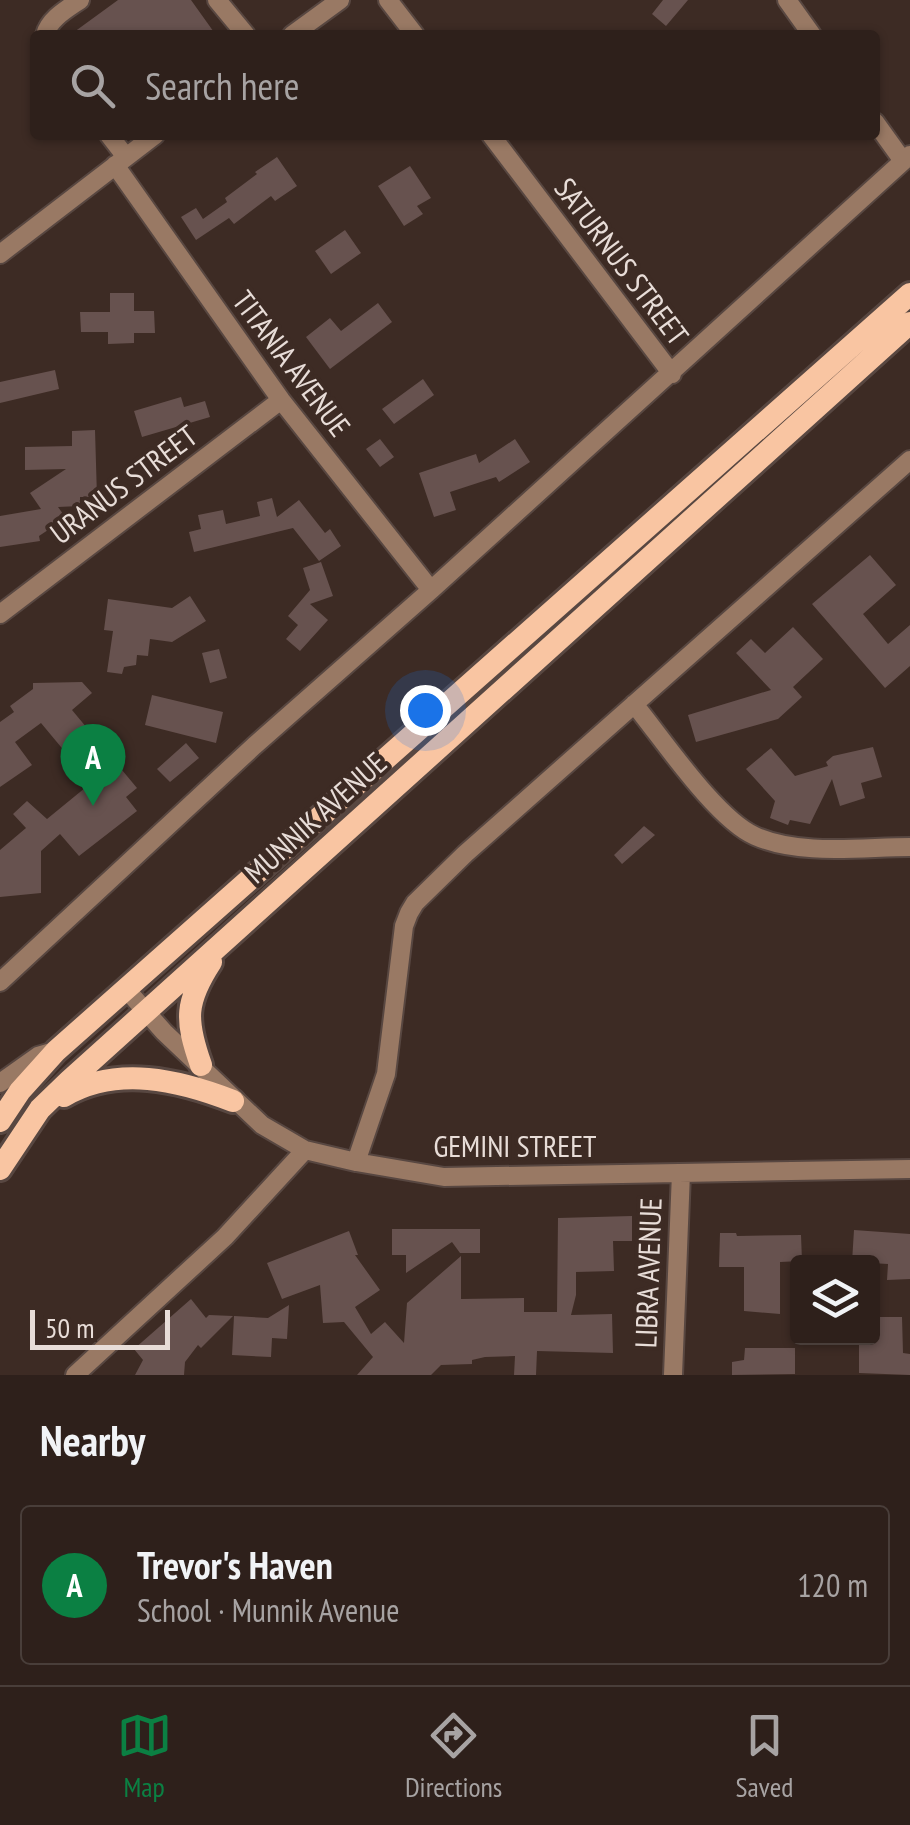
<!DOCTYPE html>
<html lang="en">
<head>
<meta charset="utf-8">
<style>
	:root { --surface:#2e201b; --page:#3a2d28; --text:#f1f3f6; --muted:#a7a3a3; --line:#493e3a; --accent:#0b8043 }
	body { margin:0; font-family:"PT Sans Narrow",sans-serif; background:var(--page); color:var(--text) }
	.controls { position:absolute; right:30px; bottom:30px; display:grid; overflow:hidden; border-radius:10px; box-shadow:0 2px 8px #0004 }
	.controls button { width:90px; height:90px; display:grid; place-items:center; padding:0; border:0; border-bottom:2px solid var(--line); background:var(--surface); color:var(--text); font:50px sans-serif }
	.scale { position:absolute; left:30px; bottom:25px; width:140px; box-sizing:border-box; padding-left:10px; border:5px solid #e8ddd8; border-top:0; font-size:28px; line-height:35px; white-space:nowrap; color:#e8ddd8; -webkit-text-stroke:8px #3d2b24; paint-order:stroke }
	.you { position:absolute; left:425px; top:710px; width:35px; height:35px; margin:-25px; border:8px solid #fff; border-radius:50%; background:#1a73e8; box-shadow:0 0 0 15px #1a73e833 }
	.badge { display:grid; place-items:center; width:65px; height:65px; border-radius:50%; background:var(--accent); color:#fff; font-size:32px; font-weight:700 }
	.pin { position:absolute; translate:-50% -82px; filter:drop-shadow(0 2px 5px #0008) }
	.pin::after { content:''; position:absolute; top:52px; width:35px; height:30px; background:inherit; clip-path:polygon(0 0,100% 0,50% 100%) }
	.list { margin:0; padding:0; list-style:none }
	h2 { display:flex; justify-content:space-between; align-items:center; height:130px; margin:0; padding:0 40px; font-size:42px }
	h2 small { font-size:32px; font-weight:400; color:var(--muted) }
	.list li { display:grid; grid-template-columns:65px 1fr auto; gap:30px; align-items:center; box-sizing:border-box; height:160px; margin:0 20px 20px; padding:0 20px; border:2px solid var(--line); border-radius:10px }
	.list b { display:block; font-size:38px; white-space:nowrap }
	.list p { margin:0; font-size:32px; white-space:nowrap; color:var(--muted) }
	.list em { font-size:32px; font-style:normal; color:var(--muted) }
	.icon { flex:none; width:55px; height:55px; fill:none; stroke:currentColor; stroke-width:2; stroke-linecap:round; stroke-linejoin:round }
	.map { position:relative; flex:none; width:910px; height:1375px; overflow:hidden }
	.search { position:absolute; background:var(--surface); box-shadow:0 2px 8px #0004; left:30px; right:30px; top:30px; height:110px; display:flex; align-items:center; gap:25px; box-sizing:border-box; padding:0 35px; border-radius:10px; color:var(--muted); font-size:38px }
	.sheet { height:310px; background:var(--surface) }
	nav { display:flex; justify-content:space-around; align-items:center; box-sizing:border-box; height:140px; border-top:2px solid var(--line); background:var(--surface); font-size:28px; color:var(--muted) }
	nav a { display:grid; justify-items:center; gap:5px }
	nav .on { color:var(--accent) }
	.map>svg:first-child { display:block }
	.building { fill:#67524f }
	.lines { fill:none; stroke-linecap:round; stroke-linejoin:round }
	.minor-casing { stroke:#584741; stroke-width:22 }
	.major-casing { stroke:#584741; stroke-width:28 }
	.minor { stroke:#997964; stroke-width:18 }
	.major { stroke:#f9c5a2; stroke-width:22 }
	.labels { text-anchor:middle; stroke-width:8; stroke-linejoin:round; paint-order:stroke }
	.street-label { font-size:30px; fill:#e8ddd8; stroke:#3d2b24 }
</style>
</head>
<body>
<div class="map">
<svg width="910" height="1375" viewBox="0 0 910 1375">
	<rect width="100%" height="100%" fill="#3d2b24"/>
	<!-- building -->
	<path class="building" d="M118 0H191L216 35H70Z
		M663 0H688L666 26 652 14Z
		M277 157 297 186 275 201 271 196 234 224 229 218 196 240 181 217 196 208 203 219 227 202 225 198 257 174 255 172Z
		M410 166 431 198 417 206 423 214 404 226 378 186Z
		M345 230 361 253 331 274 315 251Z
		M110 293H134V311H154L155 333H134V343L108 344V332H81L80 312H110Z
		M378 303 392 322 330 369 306 337 330 318 341 331Z
		M55 370 59 389 0 403V382Z
		M423 379 434 395 394 424 382 409Z
		M181 397 184 407 205 401 210 417 142 437 134 411Z
		M95 430 97 497H80V506L58 507 66 518 39 536 40 541 0 547V516L41 509 30 493 66 469 25 470V447L72 446V431Z
		M380 439 394 457 380 467 366 449Z
		M515 439 530 462 499 482 496 477 450 492 456 510 434 517 419 473 476 454 479 463Z
		M272 498 277 517 299 500 325 533 330 529 341 546 319 561 293 528 194 552 189 532 201 529 198 515 223 510 226 524 260 516 257 502Z
		M870 555 896 585 863 614 888 644 910 625V666L885 688 812 604Z
		M321 562 333 596 310 604 328 620 300 651 286 639 298 625 288 616 310 590 303 568Z
		M190 596 206 621 172 642 150 639 148 656 137 655 136 665 124 667 122 674 107 672 113 631 104 630 108 599 172 608Z
		M793 627 823 659 793 687 802 697 778 719 696 742 688 715 771 690 736 653 751 639 765 653Z
		M219 649 227 678 210 683 202 653Z
		M82 682 92 693 72 710 137 788 126 797 137 811 79 856 60 834 41 851V893L0 897V850L26 828 13 814 27 801 47 819 91 783 41 723 15 742 32 765 0 787V722L14 712 10 706 33 689V683Z
		M152 695 223 712 216 743 145 725Z
		M186 743 199 758 170 782 157 769Z
		M873 747 882 777 861 783 865 798 840 806 832 779 810 824 790 820 788 825 770 818 775 801 746 769 771 748 795 776 828 766 826 762 833 756Z
		M644 826 655 835 622 864 614 855Z
		M632 1216V1241H613L614 1271 576 1272V1295L571 1315 612 1314 613 1353 537 1351 536 1375H514L515 1356 485 1357 472 1360V1364L441 1365 431 1375H357L373 1357 344 1322 323 1323 320 1285 282 1299 267 1263 349 1231 358 1255H355L380 1290 355 1307 371 1334 385 1322 404 1343 407 1303 461 1256V1299L524 1298V1312H557L558 1218Z
		M392 1229H480V1253H460L452 1242 406 1273V1255H392Z
		M854 1230 910 1234V1279L887 1280 888 1264 852 1262Z
		M720 1233H736L737 1236 801 1235 802 1261 780 1262V1314L744 1311V1267H719Z
		M191 1299 206 1318 209 1315 233 1316 201 1348 198 1345 185 1362 184 1375H135L143 1360 134 1349Z
		M289 1305 287 1339 272 1338 271 1357 232 1355 234 1316 268 1318Z
		M872 1317H902L903 1353 910 1354V1375L859 1373V1338H872Z
		M745 1348H795V1374L732 1375V1362L744 1360Z"/>
	<g class="lines">
		<!-- minor casing -->
		<g class="minor-casing">
			<path id="minor" d="M217 0 246 35
				M388 0 415 35
				M787 0 812 35
				M45 35C49 19 67 9 80 0
				M292 35 340 0
				M875 122 903 161
				M109 135 126 157
				M491 135 672 374
				M115 165 281 400 431 590
				M0 254 155 135
				M0 614 281 400
				M634 704C662 738 716 819 755 836 800 856 862 847 910 847
				M0 982 254 746 431 590 910 155
				M126 989 164 1032 262 1125 305 1150 356 1162 444 1177 910 1169
				M0 1083 38 1056 55 1051
				M356 1162 386 1074 404 926 409 913 415 903 465 854 910 460
				M75 1375 225 1237 305 1150
				M673 1375 681 1173"/>
		</g>
		<!-- major casing -->
		<g class="major-casing">
			<path id="major" d="M201 1065C185 1020 185 1002 211 962
				M64 1096C117 1065 179 1080 233 1101
				M0 1121 20 1091 56 1051 910 294
				M0 1169 40 1109 69 1081 910 323"/>
		</g>
		<!-- minor -->
		<use href="#minor" class="minor"/>
		<!-- major -->
		<use href="#major" class="major"/>
	</g>
	<g class="labels">
		<!-- street labels -->
		<g class="street-label">
			<text transform="translate(621 262) rotate(53)" y="10">SATURNUS STREET</text>
			<text transform="translate(291 364) rotate(53)" y="10">TITANIA AVENUE</text>
			<text transform="translate(124 485) rotate(-37)" y="10">URANUS STREET</text>
			<text transform="translate(316 818) rotate(-42)" y="10">MUNNIK AVENUE</text>
			<text x="515" y="1157">GEMINI STREET</text>
			<text transform="translate(649 1273) rotate(-88)" y="10">LIBRA AVENUE</text>
		</g>
	</g>
</svg>
<div class="controls">
<button><svg class="icon" aria-label="layers" viewBox="0 0 24 24"><path d="M12 4l9 5-9 5-9-5zM3 14l9 5 9-5"/></svg></button>
</div>
<div class="scale">50 m</div>
<div class="you"></div>
<div class="pin badge" style="left:93px;top:806px">A</div>
<div class="search"><svg class="icon" aria-label="search" viewBox="0 0 24 24"><circle cx="10" cy="10" r="6"/><path d="M15 15l6 6"/></svg>Search here</div>
</div>
<section class="sheet">
<h2>Nearby<small></small></h2>
<ul class="list">
<li><span class="badge">A</span><div><b>Trevor's Haven</b><p>School · Munnik Avenue</p></div><em>120 m</em></li>
</ul>
</section>
<nav>
<a class="on"><svg class="icon" aria-label="map" viewBox="0 0 24 24"><path d="M3 6l6-2 6 2 6-2v14l-6 2-6-2-6 2zM9 4v14M15 6v14"/></svg>Map</a>
<a><svg class="icon" aria-label="directions" viewBox="0 0 24 24"><path d="M12 3l9 9-9 9-9-9zM9 14v-3h6M13 9l2 2-2 2"/></svg>Directions</a>
<a><svg class="icon" aria-label="saved" viewBox="0 0 24 24"><path d="M7 4h10v16l-5-4-5 4z"/></svg>Saved</a>
</nav>
</body>
</html>
